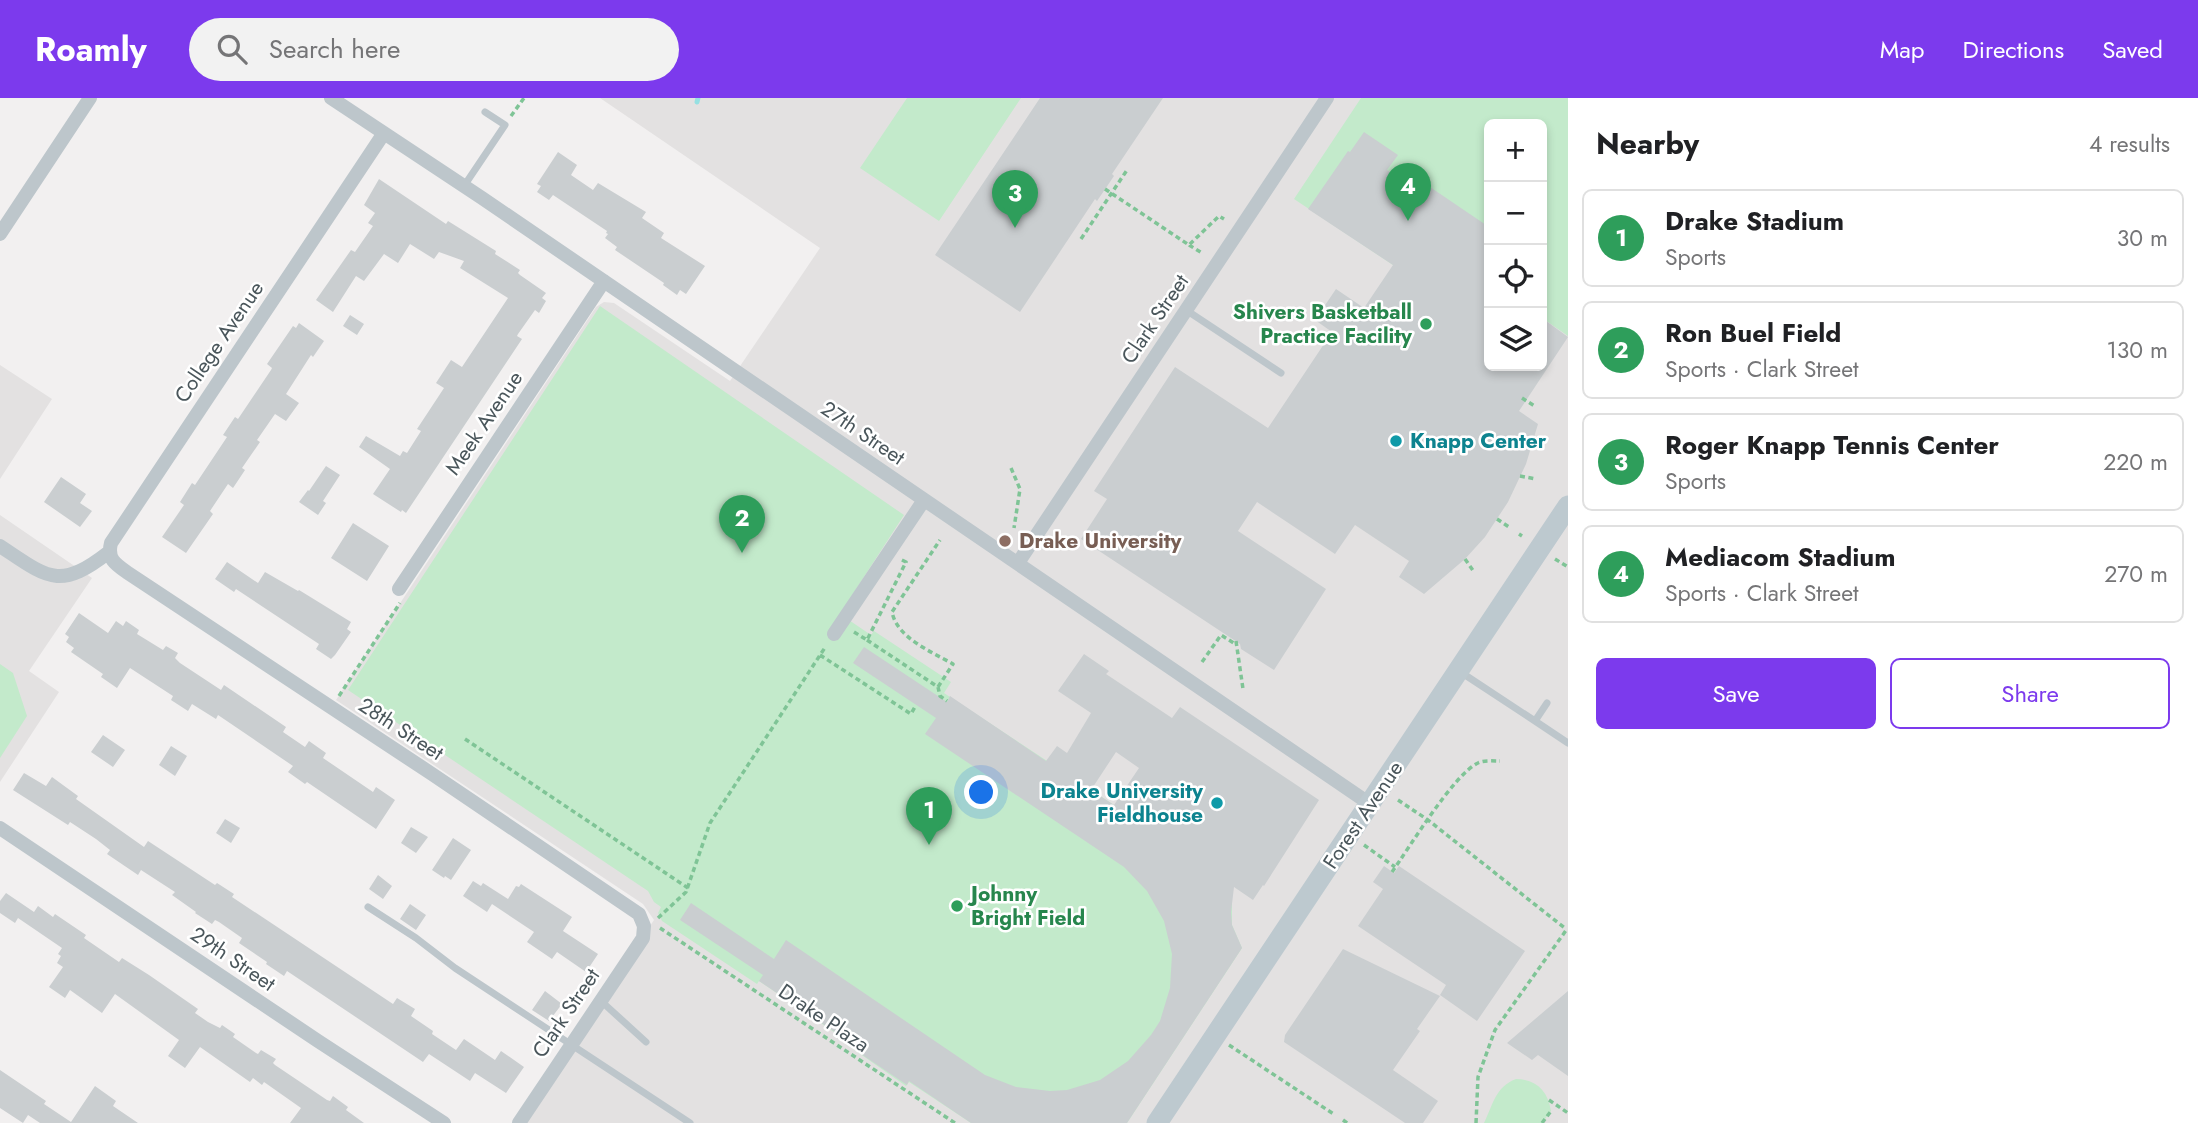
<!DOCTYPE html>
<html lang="en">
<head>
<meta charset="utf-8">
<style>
	:root { --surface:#fff; --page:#f2f2f2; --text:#202124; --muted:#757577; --line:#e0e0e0; --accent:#7c3aed }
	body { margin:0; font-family:Jost,sans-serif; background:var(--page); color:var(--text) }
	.controls { position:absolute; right:21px; top:21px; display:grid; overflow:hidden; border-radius:10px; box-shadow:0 4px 10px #0003 }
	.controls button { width:63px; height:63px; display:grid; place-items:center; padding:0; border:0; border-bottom:2px solid var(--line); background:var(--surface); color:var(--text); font:35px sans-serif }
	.you { position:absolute; left:982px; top:695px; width:24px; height:24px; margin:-18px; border:5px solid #fff; border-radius:50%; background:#1a73e8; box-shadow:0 0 0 10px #1a73e833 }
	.badge { display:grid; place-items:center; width:46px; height:46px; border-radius:50%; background:var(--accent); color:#fff; font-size:23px; font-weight:700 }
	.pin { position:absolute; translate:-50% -58px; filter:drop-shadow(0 2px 4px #0008) }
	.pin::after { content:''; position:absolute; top:37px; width:24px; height:21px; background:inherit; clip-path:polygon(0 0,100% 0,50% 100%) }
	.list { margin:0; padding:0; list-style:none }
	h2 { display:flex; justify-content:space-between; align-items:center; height:91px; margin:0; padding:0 28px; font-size:30px }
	h2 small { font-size:23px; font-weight:400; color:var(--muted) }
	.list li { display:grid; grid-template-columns:46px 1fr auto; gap:21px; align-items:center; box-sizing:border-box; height:98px; margin:0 14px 14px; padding:0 14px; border:2px solid var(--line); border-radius:10px }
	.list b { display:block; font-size:26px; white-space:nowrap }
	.list p { margin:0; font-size:23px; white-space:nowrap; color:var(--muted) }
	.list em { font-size:23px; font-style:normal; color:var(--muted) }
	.actions { display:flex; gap:14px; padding:21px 28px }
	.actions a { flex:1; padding:16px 0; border:2px solid var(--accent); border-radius:10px; text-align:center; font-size:24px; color:var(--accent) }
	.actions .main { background:var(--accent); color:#fff }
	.icon { flex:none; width:38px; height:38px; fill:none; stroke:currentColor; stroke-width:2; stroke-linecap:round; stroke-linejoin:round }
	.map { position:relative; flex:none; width:1568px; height:1025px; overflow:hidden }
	header { display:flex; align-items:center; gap:42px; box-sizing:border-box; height:98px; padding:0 35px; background:var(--accent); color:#fff }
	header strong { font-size:33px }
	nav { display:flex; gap:38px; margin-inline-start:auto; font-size:24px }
	.search { width:490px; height:63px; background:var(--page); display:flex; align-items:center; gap:18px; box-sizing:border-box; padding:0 24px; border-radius:38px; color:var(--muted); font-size:26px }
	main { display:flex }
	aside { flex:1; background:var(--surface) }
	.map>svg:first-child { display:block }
	.education { fill:#e3e1e1; fill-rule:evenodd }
	.green { fill:#c3eacb }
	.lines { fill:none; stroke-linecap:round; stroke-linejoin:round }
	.stream { stroke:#96e0e2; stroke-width:5 }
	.building { fill:#caced0; fill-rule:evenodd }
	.path { stroke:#7fc496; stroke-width:3.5; stroke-dasharray:5 3.5; stroke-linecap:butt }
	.service { stroke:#bdc6cb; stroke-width:7 }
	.minor { stroke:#bdc6cb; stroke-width:14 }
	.secondary { stroke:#bdc9cf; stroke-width:21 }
	.leisure-dot { fill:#2e9e5b; stroke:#fff; stroke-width:2.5 }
	.culture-dot { fill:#0f9aa8; stroke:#fff; stroke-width:2.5 }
	.education-dot { fill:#8d6e63; stroke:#fff; stroke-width:2.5 }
	.labels { text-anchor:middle; stroke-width:5; stroke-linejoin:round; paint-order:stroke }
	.leisure-label { font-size:21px; font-weight:bold; fill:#27864d; stroke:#fff; text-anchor:end }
	.street-label { font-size:21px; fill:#4a565b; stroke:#fff }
	.culture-label { font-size:21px; font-weight:bold; fill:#0d838f; stroke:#fff; text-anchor:start }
	.education-label { font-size:21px; font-weight:bold; fill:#785e54; stroke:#fff; text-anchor:start }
</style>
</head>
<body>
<header>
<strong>Roamly</strong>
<div class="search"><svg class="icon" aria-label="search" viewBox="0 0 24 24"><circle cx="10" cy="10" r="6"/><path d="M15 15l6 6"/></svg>Search here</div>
<nav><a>Map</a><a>Directions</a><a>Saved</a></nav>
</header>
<main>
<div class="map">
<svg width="1568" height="1025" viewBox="0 0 1568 1025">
	<rect width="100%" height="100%" fill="#f2f0f0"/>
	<!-- education -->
	<path class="education" d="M600 0H1568V1025H519L654 822 643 806 336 602 596 209 604 204 614 205 730 283 820 150ZM1489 26H1542V268H1489Z
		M0 267 52 301 0 381Z
		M0 417 92 480 29 573 59 594 0 684Z"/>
	<!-- green -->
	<path class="green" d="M907 0H1021L939 123 860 70Z
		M1361 0H1568V238L1542 220V26H1489V185L1415 135 1393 167 1294 101Z
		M600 208 904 417 840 516 871 537 874 533 951 584 944 595 1114 707 1206 784 1232 802V827L1242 850 1127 1025H971L909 984 906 988 836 939 837 936 759 883 757 886 662 823 658 815 661 809 654 804 648 793 348 592Z
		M0 566 13 575 27 618 0 660Z
		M1516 981C1536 981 1548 993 1551 1013L1542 1025H1484C1493 1007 1495 989 1516 981Z"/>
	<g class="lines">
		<!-- stream -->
		<path class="stream" d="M697 4 698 0"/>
	</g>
	<!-- building -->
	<path class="building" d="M1040 0H1163L1112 76 1114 78 1097 103 1095 101 1020 214 935 157Z
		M1364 34 1398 57 1387 72 1425 98 1430 89 1489 129V268H1542V220L1568 239 1519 313 1538 326 1526 366 1508 404 1485 439 1465 461 1424 496 1399 479 1409 463 1355 427 1335 456 1257 404 1238 433 1326 491 1274 572 1241 551 1240 546 1081 441 1107 401 1094 393 1175 269 1268 330 1332 234 1315 222 1336 191 1364 210 1393 167 1308 111 1348 53 1350 54Z
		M558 54 577 67 571 77 593 92 598 85 646 114 642 120 664 135 661 140 705 168 686 196 680 192 677 197 663 187 664 185 615 152 617 149 605 140 608 136 606 135 607 133 553 97 549 102 537 94 541 88 537 86Z
		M379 81 446 126 448 123 496 153 495 156 520 172 518 175 520 177 546 195 542 200 546 203 539 215 535 212 518 236 517 238 522 241 406 415 402 412 401 414 373 396 390 371 359 349 366 338 400 358 403 353 407 355 421 333 417 331 444 290 436 285 451 262 462 269 508 200 460 170 464 163 439 154 434 161 410 146 398 165 384 156 364 183 356 178 333 214 316 202 351 152 355 154 373 128 368 125 375 115 364 107Z
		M350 217 364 226 357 237 343 228Z
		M299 225 324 243 313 259 311 257 286 296 299 305 286 323 275 316 257 342 260 344 242 370 245 372 233 390 228 386 210 413 213 416 186 455 162 439 184 407 180 404 192 385 195 387 227 339 223 337 235 319 238 321 271 272 272 270 267 266 293 228 296 230Z
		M326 368 340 377 323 403 326 405 318 417 299 404 308 392 309 393Z
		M61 379 86 396 80 405 92 413 80 429 44 404Z
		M353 425 389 448 367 483 331 460Z
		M227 464 258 485 265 474 298 493 299 492 351 524 347 531 351 534 335 557 331 561 316 551 319 546 236 491 234 494 215 481Z
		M79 515 108 535 116 523 123 528 126 523 139 532 137 536 163 552 166 548 178 555 175 560 180 565 221 592 224 587 286 629 283 634 305 649 309 643 326 655 323 660 373 694 376 689 395 702 376 731 307 684 305 686 288 674 293 668 218 617 216 621 192 606 188 613 171 602 173 598 130 570 117 590 101 579 103 576 71 554 74 550 66 544 69 539 65 536Z
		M864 549 947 604 950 598 1046 663 1057 648 1067 655 1091 615 1058 593 1084 556 1109 573 1106 576 1172 620 1180 609 1319 702 1264 788 1263 787 1253 802 1234 789 1231 814 1232 827 1242 850 1127 1025H971L909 983 907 987 836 939 838 936 759 883 763 877 680 822 691 805 774 861 786 842 985 977 1016 989 1050 993 1067 992 1100 982 1128 963 1151 937 1160 923 1170 890 1172 856 1164 823 1147 793 1124 769 925 636 936 620 853 565ZM1116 654 1139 670 1114 707 1091 692Z
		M103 637 125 652 113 669 91 654Z
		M171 648 187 658 175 678 159 667Z
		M24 675 46 688 52 679 78 698 76 701 144 749 148 743 215 787 217 785 234 796 232 799 393 906 397 900 415 911 411 918 433 933 432 936 456 952 464 941 495 962 501 953 524 969 506 995 475 975 470 983 429 956 423 964 287 873 284 878 266 866 267 864 239 845 242 840 219 824 215 822 212 826 195 815 196 814 172 797 175 794 141 772 138 777 107 756 110 752 96 741 70 724 68 727 13 692Z
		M225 721 240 730 231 745 216 735Z
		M411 729 428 739 416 755 401 745Z
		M453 740 471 752 451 782 445 778 444 780 432 772Z
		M1384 768 1394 775 1399 768 1525 853 1477 923 1440 897 1446 887 1358 828 1383 791 1373 784Z
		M378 777 392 788 383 801 369 791Z
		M473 783 481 788 483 785 508 801 516 788 519 789 521 786 572 819 563 833 598 856 586 874 557 854 552 861 527 844 534 834 492 806 487 814 463 798Z
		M6 795 34 814 38 808 53 819 55 816 86 837 84 840 119 864 122 860 149 877 198 911 195 915 208 924 220 930 222 927 235 936 233 939 256 955 258 956 261 952 276 961 273 965 275 967 327 1002 330 1003 333 998 348 1009 346 1012 364 1025H290L301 1010 264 984 262 987 253 980 250 984 200 949 185 970 168 958 179 942 115 896 102 915 70 892 65 900 49 889 63 869 57 865 61 858 58 856 62 850 18 820 15 825 0 815V803Z
		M410 806 426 817 416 832 400 821Z
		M1343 851 1440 898 1417 931 1420 933 1393 972 1438 1003 1423 1025H1405L1284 944 1285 937Z
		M545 893 562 906 549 923 532 912Z
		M1568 893V978L1538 957 1532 962 1507 945Z
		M0 972 46 1003 44 1006 71 1024 95 988 116 1003 113 1008 138 1025H40L28 1017 23 1025 0 1010Z"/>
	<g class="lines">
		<!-- path -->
		<path class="path" d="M511 18 524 0
			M1105 91 1189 147 1219 118 1224 121
			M1081 141 1127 72
			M1189 147 1202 155
			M1522 300 1536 309
			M1011 370 1020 391 1014 430
			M1520 378 1536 381
			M1497 421 1509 429
			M1519 436 1522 438
			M1465 461 1474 474
			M1555 461 1568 469
			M854 534 867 542 906 464 900 461
			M867 542 938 589 940 598 947 603
			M1236 543 1243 591
			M820 557 911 616 916 607
			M1202 564 1221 537 1237 547
			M938 589 953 566C932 554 897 540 892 514L940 442
			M339 598 400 505
			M465 641 688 790
			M1398 702 1428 722 1566 831
			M1364 747 1395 769
			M1392 774C1409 750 1454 676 1478 665 1484 662 1493 663 1500 663
			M658 820 686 794 710 725 826 548
			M660 830 955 1025
			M1229 947 1335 1017
			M1549 1002 1568 1015
			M1343 1022 1347 1025
			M1476 1025 1478 979 1495 932 1567 831
			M1542 1025 1551 1013"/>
		<!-- service -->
		<path class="service" d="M464 88 505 27 485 14
			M1186 212 1281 275
			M1459 573 1535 623 1547 605
			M1535 623 1568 645
			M368 809 416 840 455 870 690 1025
			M601 903 646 944"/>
		<!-- minor -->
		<path class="minor" d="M331 0 482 100 1370 706
			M384 35 111 445C107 461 115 466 128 475L432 676 639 816 644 828 643 840 519 1025
			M0 136 90 0
			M0 448C48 480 59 493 109 454
			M1018 465 1327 0
			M399 491 604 183
			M834 536 924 402
			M0 730 318 943 444 1025"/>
		<!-- secondary -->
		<path class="secondary" d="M1157 1025 1568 408"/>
	</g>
	<!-- markers -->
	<g class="leisure-dot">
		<circle cx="1426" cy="226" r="7"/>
		<circle cx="957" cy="808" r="7"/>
	</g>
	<g class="culture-dot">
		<circle cx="1396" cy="343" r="7"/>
		<circle cx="1217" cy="705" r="7"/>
	</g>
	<circle class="education-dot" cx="1005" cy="443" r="7"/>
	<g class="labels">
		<!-- leisure labels -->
		<g class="leisure-label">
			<text x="1412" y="221">Shivers Basketball<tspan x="1412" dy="24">Practice Facility</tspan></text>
			<text x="971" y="803" text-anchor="start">Johnny<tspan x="971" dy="24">Bright Field</tspan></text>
		</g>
		<!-- street labels -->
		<g class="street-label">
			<text transform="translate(1155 221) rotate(-56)" y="7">Clark Street</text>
			<text transform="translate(219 244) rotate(-56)" y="7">College Avenue</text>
			<text transform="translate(484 325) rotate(-56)" y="7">Meek Avenue</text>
			<text transform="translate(863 335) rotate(34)" y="7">27th Street</text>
			<text transform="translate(401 631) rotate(33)" y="7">28th Street</text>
			<text transform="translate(1363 717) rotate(-56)" y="7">Forest Avenue</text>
			<text transform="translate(233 861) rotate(34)" y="7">29th Street</text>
			<text transform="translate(566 915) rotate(-56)" y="7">Clark Street</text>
			<text transform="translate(824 920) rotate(34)" y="7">Drake Plaza</text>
		</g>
		<!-- culture labels -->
		<g class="culture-label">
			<text x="1410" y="350">Knapp Center</text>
			<text x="1203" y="700" text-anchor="end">Drake University<tspan x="1203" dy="24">Fieldhouse</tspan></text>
		</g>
		<!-- education labels -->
		<g class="education-label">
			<text x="1019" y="450">Drake University</text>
		</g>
	</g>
</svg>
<div class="controls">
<button>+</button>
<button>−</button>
<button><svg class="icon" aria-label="locate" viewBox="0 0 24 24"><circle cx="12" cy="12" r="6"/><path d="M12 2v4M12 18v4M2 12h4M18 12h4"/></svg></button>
<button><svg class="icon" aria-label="layers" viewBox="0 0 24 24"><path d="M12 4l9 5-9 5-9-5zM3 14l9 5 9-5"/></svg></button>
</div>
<div class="you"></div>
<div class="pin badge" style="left:929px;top:747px;background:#2e9e5b">1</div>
<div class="pin badge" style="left:742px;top:455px;background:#2e9e5b">2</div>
<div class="pin badge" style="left:1015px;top:130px;background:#2e9e5b">3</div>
<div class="pin badge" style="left:1408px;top:123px;background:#2e9e5b">4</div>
</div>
<aside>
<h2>Nearby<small>4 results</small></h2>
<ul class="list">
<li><span class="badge" style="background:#2e9e5b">1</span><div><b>Drake Stadium</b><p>Sports</p></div><em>30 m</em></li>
<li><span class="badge" style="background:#2e9e5b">2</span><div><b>Ron Buel Field</b><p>Sports · Clark Street</p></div><em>130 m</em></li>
<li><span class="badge" style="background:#2e9e5b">3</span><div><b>Roger Knapp Tennis Center</b><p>Sports</p></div><em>220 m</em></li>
<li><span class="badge" style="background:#2e9e5b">4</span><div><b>Mediacom Stadium</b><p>Sports · Clark Street</p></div><em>270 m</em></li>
</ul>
<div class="actions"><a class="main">Save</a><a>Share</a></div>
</aside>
</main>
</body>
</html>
